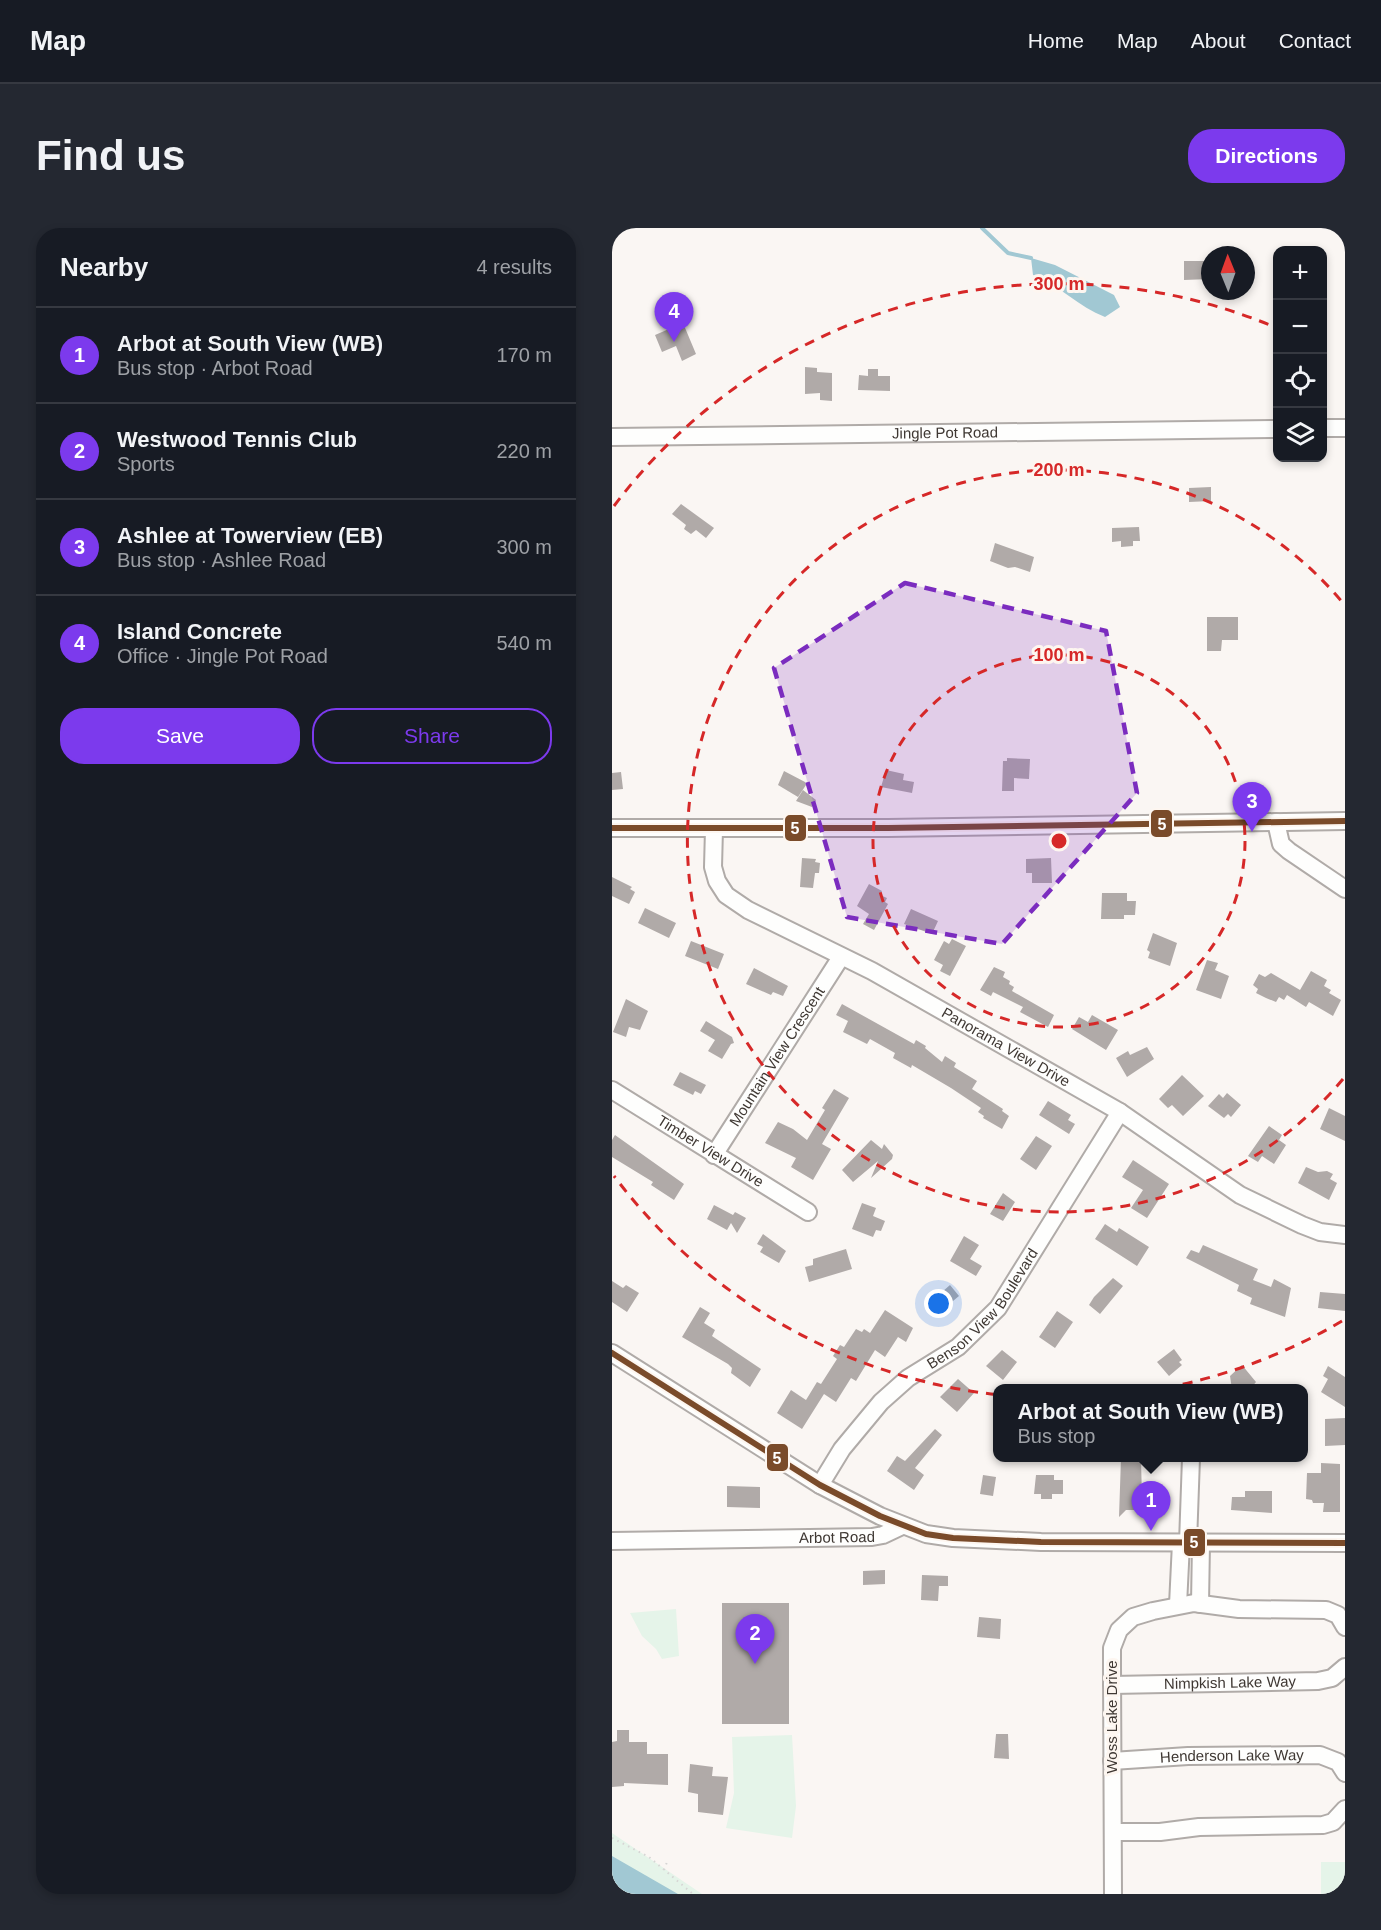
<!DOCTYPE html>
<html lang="en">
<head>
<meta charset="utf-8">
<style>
	:root { --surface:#171b24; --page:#242831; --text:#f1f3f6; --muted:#9ea1a6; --line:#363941; --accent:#7c3aed }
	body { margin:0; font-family:Arial,sans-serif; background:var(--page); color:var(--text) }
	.controls { position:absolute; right:18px; top:18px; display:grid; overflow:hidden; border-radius:12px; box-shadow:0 3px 9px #0003 }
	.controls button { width:54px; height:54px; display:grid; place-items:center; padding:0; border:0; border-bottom:2px solid var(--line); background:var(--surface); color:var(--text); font:30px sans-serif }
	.compass { position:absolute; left:589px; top:18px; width:54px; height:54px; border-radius:50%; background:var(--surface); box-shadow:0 3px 9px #0003; rotate:359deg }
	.you { position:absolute; left:327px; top:1076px; width:21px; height:21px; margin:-15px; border:4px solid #fff; border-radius:50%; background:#1a73e8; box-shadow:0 0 0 9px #1a73e833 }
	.badge { display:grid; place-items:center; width:39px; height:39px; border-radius:50%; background:var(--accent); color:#fff; font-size:20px; font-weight:700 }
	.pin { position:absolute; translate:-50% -50px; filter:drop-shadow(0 2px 3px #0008) }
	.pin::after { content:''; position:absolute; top:32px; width:21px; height:18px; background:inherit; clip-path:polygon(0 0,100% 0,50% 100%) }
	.popup { position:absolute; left:381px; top:1156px; width:315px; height:78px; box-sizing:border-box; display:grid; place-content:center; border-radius:12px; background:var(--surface); filter:drop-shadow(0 2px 4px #0005); font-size:20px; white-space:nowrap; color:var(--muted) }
	.popup b { font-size:22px; color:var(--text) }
	.popup::after { content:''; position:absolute; left:50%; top:100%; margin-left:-12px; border:12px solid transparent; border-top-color:var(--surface) }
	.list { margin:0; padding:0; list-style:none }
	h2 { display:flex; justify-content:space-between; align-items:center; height:78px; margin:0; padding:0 24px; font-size:26px }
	h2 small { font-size:20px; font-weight:400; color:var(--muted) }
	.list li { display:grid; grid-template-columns:39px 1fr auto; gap:18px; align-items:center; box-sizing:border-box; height:96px; padding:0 24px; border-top:2px solid var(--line) }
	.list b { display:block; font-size:22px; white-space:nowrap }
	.list p { margin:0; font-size:20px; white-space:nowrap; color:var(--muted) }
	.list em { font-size:20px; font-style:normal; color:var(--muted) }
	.actions { display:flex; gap:12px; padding:18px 24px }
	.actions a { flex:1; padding:14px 0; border:2px solid var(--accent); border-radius:24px; text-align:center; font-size:21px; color:var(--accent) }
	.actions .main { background:var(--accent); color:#fff }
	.icon { flex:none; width:33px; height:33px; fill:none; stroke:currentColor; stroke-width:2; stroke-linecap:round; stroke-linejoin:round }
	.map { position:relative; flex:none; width:733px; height:1666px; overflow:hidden; border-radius:24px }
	header { display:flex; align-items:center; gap:36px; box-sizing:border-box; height:84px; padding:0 30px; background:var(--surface); border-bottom:2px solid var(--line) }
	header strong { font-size:28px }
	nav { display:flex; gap:33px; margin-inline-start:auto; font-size:21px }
	.intro { display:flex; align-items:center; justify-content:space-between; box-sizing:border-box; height:144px; padding:0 36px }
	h1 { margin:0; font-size:42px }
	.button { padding:15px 27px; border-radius:24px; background:var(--accent); color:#fff; font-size:21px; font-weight:700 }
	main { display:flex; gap:36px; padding:0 36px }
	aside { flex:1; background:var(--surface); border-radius:24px; box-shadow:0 3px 9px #0003 }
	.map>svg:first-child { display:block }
	.green { fill:#e5f4e9 }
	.water { fill:#a1c8d3 }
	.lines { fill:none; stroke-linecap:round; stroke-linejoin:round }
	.stream { stroke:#a1c8d3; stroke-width:4 }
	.building { fill:#b0aaa8 }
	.minor-casing { stroke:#b0aba8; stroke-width:20 }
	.path { stroke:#d6d5d4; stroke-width:2; stroke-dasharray:1.5 4.5; stroke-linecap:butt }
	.minor { stroke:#fefefd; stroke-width:16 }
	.bus-1-casing { stroke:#fdf6f0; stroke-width:10 }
	.bus-1 { stroke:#7a4b2a; stroke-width:6 }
	.marked { fill:#7b2cbf; fill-opacity:0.2; stroke:#7b2cbf; stroke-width:4.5; stroke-dasharray:12 8; stroke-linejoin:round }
	.ring { fill:none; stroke:#d62828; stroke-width:3; stroke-dasharray:10 8 }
	.labels { text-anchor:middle; stroke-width:6; stroke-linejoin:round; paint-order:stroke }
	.street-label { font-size:15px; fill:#3f3833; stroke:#fdf6f0 }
	.centre { fill:#d62828; stroke:#fdf6f0; stroke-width:3 }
	.ring-label { font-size:18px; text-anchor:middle; font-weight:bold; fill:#d62828; stroke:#fdf6f0; stroke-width:6; stroke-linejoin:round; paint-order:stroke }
	.line-badge { stroke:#fdf6f0; stroke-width:2 }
	.badge-label { font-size:16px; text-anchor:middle; font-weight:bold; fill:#fff }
</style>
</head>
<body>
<header>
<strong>Map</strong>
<nav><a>Home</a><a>Map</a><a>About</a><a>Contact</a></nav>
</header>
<div class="intro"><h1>Find us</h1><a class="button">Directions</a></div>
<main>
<aside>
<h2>Nearby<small>4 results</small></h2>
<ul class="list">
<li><span class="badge">1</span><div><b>Arbot at South View (WB)</b><p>Bus stop · Arbot Road</p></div><em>170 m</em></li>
<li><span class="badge">2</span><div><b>Westwood Tennis Club</b><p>Sports</p></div><em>220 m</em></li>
<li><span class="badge">3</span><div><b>Ashlee at Towerview (EB)</b><p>Bus stop · Ashlee Road</p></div><em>300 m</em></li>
<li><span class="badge">4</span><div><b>Island Concrete</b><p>Office · Jingle Pot Road</p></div><em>540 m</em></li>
</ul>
<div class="actions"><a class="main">Save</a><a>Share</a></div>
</aside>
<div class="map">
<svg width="733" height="1666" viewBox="0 0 733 1666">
	<rect width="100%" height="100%" fill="#faf6f3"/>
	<!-- green -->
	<path class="green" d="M64 1381 67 1428 50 1431 44 1421 30 1408 18 1385Z
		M180 1507 184 1578 180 1610 114 1600 122 1565 120 1509Z
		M0 1605 90 1666H0Z
		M709 1634H733V1666H709Z"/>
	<!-- water -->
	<path class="water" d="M419 30 443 37 502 67 508 79 493 89C467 79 447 57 421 47Z
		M0 1628 66 1666H0Z"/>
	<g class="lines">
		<!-- stream -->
		<path class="stream" d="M370 0 396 25 419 30"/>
	</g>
	<!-- building -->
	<path class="building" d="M572 33H598V51L572 52Z
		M71 95 84 126 70 133 64 118 50 124 43 107Z
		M193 139 205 140V144L220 145V173L208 172V165L193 166Z
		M256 141H266V148H278V163L246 162 247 147 256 148Z
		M599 259V273L577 274V260Z
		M69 276 102 300 94 310 84 302 79 306 72 301 74 297 60 286Z
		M527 299 528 313H521V318L509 319V313L500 314V300Z
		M383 315 422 329 418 344 403 339 396 340 378 333Z
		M595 389H626V412H610L609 423H595Z
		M395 530 418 531 417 551 402 550V563H390L391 533H395Z
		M274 542 292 546 291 552 302 554 300 565 269 559Z
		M172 543 193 554 194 557 186 569 166 557Z
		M9 544 11 561 0 562V545Z
		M191 562 204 572 200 579 184 573Z
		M190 630 204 631 203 634 208 635 207 645H203L201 660 188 659Z
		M439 630 440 655H420V645H414V631Z
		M0 649 20 659 18 661 23 664 17 676 0 668Z
		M257 656 270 663 268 667 275 670 273 674 276 676 262 702 251 696 257 686 245 678Z
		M490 665H515V673H524L523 687H512V691H489Z
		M33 680 64 695 57 710 26 695Z
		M299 681 326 693 320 706 292 696Z
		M541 705 565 715 558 738 536 730 538 724 535 722Z
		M340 711 354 718 338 748 328 743 331 737 322 732 332 713 337 716Z
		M79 713 112 726 106 741 73 728Z
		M595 732 606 735 603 742 617 748 609 771 584 762Z
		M382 739 393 744 391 749 398 753 397 756 402 759 400 763 442 787 436 799 408 784 411 779 381 764 379 768 368 762Z
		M142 740 176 758 171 768 161 764 159 767 134 756Z
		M699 743 715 752 712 758 719 762 717 765 729 772 721 788 697 774 694 779 675 767 672 772 667 769 664 774 654 770 644 765 646 761 641 757 647 746 653 749 659 745 688 762Z
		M14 771 36 783 28 802 17 799 14 809 1 804Z
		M230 776 302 816 304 812 314 818 313 820 330 834 333 828 344 835 342 839 365 853 360 861 391 881 390 883 397 888 390 901 371 890 372 888 366 884 369 880 339 860 300 837 299 840 281 830 283 825 258 811 255 816 231 804 236 793 224 787Z
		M480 787 506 802 494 822 460 801 467 789 476 794Z
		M94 793 120 809 122 815 119 816 110 831 96 823 103 812 88 803Z
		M535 819 542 831 515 849 504 830 516 823 518 827Z
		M68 844 94 857 89 866 83 863 81 867 61 857Z
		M570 847 592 868 571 888 560 877 556 880 547 871Z
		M222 861 237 870 210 916 219 921 201 952 179 939 184 930 153 915 166 894 181 901 195 912 213 882 210 880Z
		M615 865 629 877 619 889 616 886 612 890 596 878 607 866 611 870Z
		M436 873 459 887 456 892 463 896 457 906 427 887Z
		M717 880 733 888V913L708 901Z
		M657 898 670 907 667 912 674 917 662 936 650 928 646 934 636 928Z
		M3 907 72 956 62 972 39 957 41 954 0 929V912Z
		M424 908 440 918 424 942 408 931Z
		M259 912 270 921 272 916 281 927 280 931 259 950 266 933 241 954 230 942Z
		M521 932 557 956 535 990 519 980 531 962 510 949Z
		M694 939 706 944 715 943 721 946 718 951 725 955 717 972 686 955Z
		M391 965 403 974 391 993 378 986Z
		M250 975 264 980 261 988 273 993 269 1003 264 1002 261 1009 240 1001Z
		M102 977 121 987 123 984 134 990 125 1005 119 995 115 1002 95 991Z
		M493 996 505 1004 507 1000 537 1019 525 1038 483 1011Z
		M151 1006 174 1023 167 1035 148 1024 151 1019 145 1016Z
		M352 1008 367 1017 358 1031 370 1038 364 1048 338 1033Z
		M591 1017 646 1041 641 1052 659 1059 662 1051 679 1060 673 1089 638 1076 640 1070 625 1063 627 1057 574 1030 579 1022 587 1025Z
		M234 1021 240 1041 197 1054 193 1039 201 1037V1031Z
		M501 1050 511 1058 488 1086 477 1077 482 1069Z
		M0 1053 11 1060 14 1057 27 1065 15 1084 0 1074Z
		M338 1057 347 1068 323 1088 314 1078Z
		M708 1064 733 1066V1083L706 1080Z
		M88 1079 98 1085 92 1095 103 1102 100 1108 149 1141 138 1159 119 1145 120 1140 116 1136 70 1109Z
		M273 1082 301 1100 294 1114 286 1109 273 1129 263 1122 244 1153 239 1150 224 1174 212 1166 190 1201 165 1185 179 1162 194 1172 205 1154 209 1156 225 1131 221 1128 228 1117 232 1119 244 1101 250 1104 252 1101 258 1105Z
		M445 1083 461 1094 443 1120 427 1109Z
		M562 1121 570 1132 567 1134 570 1137 557 1148 545 1134Z
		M390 1122 405 1134 391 1152 374 1138Z
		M630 1137 644 1154 638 1161H620L618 1148Z
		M716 1138 733 1149V1179L709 1164 716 1151 711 1148Z
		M346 1151 362 1165 345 1184 328 1169Z
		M733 1190V1217L713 1218V1191Z
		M323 1201 330 1207 303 1240 312 1247 302 1262 275 1243 285 1228 293 1233Z
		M509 1230H529L530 1272H527L526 1282H514L507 1289Z
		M709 1235 728 1236V1284H711L712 1275H701L700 1272 694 1271 695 1245H709Z
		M371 1247 384 1249 381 1268 368 1266Z
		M424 1247H442V1252H451V1266H440V1271H429V1266H422Z
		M115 1258 148 1259V1280L115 1279Z
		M633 1263H660V1285L619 1282 620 1269H633Z
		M273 1342V1356L251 1357V1343Z
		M310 1347 336 1348V1358H327L326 1373 309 1372Z
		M110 1375H177V1496H110Z
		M367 1389 389 1391 388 1411 365 1409Z
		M5 1502H17V1514H35V1526H56V1557L12 1555V1558L0 1559V1514L5 1513Z
		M384 1506H396L397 1531 382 1530Z
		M78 1536 101 1539 100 1548 116 1549 111 1587 86 1584V1566L76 1564Z"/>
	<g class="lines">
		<!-- minor casing -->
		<g class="minor-casing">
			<g id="minor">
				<path d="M710 200H733"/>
				<path id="s1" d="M0 209 666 201"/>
				<path d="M664 594 669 616 677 623 733 661"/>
				<path d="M0 600H276L733 593"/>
				<path id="s2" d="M102 601 101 639 105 653 114 667 136 682 260 743 508 884 628 967 690 997 708 1004 733 1007"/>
				<path id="s3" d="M0 862 196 984"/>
				<path id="s4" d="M102 927 229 729"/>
				<path d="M0 1125 208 1257 268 1288 314 1306 341 1310 429 1314 733 1315"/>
				<path id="s5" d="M208 1257 230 1221 269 1174 296 1150 346 1119 386 1080 508 884"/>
				<path id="s6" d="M0 1313 260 1309 271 1307 290 1298"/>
				<path d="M576 1315 579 1230"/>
				<path d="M588 1376 589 1315"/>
				<path d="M566 1377 569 1315"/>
				<path id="s7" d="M500 1457 706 1453 720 1450 733 1439"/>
				<path id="s8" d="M500 1533 576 1528 708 1527 726 1534 733 1545"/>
				<path d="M501 1604H548L587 1599 711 1597 721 1594 733 1581"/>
				<path d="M501 1666 500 1438V1420L507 1402 521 1389 541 1383 582 1375 627 1381 714 1382 726 1387 733 1399"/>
			</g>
		</g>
		<!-- path -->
		<path class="path" d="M0 1610 37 1629 81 1666
			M52 1642 55 1634"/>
		<!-- minor -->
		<use href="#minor" class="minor"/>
		<!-- bus-1 casing -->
		<g class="bus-1-casing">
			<path id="bus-1" d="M0 600H276L733 593
				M0 1125 208 1257 268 1288 314 1306 341 1310 429 1314 733 1315"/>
		</g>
		<!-- bus-1 -->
		<use href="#bus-1" class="bus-1"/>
	</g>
	<!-- marked area -->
	<path class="marked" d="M293 355 494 403 525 565 390 716 235 689 162 440Z"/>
	<!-- distance rings -->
	<g class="ring">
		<circle cx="447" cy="613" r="186"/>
		<path d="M731 851A371 371 0 1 1 731 375"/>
		<path d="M730 1093A557 557 0 0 1 2 948M2 278A557 557 0 0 1 665 100"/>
	</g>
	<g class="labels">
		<!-- street labels -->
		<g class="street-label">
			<text dy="5" stroke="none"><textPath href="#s1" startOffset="333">Jingle Pot Road</textPath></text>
			<text dy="5" stroke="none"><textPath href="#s2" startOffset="388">Panorama View Drive</textPath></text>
			<text dy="5" stroke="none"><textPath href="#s4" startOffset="117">Mountain View Crescent</textPath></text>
			<text dy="5" stroke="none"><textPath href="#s3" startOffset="116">Timber View Drive</textPath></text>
			<text dy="5" stroke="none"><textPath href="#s5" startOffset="243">Benson View Boulevard</textPath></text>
			<text dy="5" stroke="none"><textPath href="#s6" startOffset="225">Arbot Road</textPath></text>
			<text dy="5" stroke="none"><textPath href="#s7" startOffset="118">Nimpkish Lake Way</textPath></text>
			<text transform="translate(500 1489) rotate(-90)" y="5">Woss Lake Drive</text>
			<text dy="5" stroke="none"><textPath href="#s8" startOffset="120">Henderson Lake Way</textPath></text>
		</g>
	</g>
	<circle cx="447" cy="613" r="9" class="centre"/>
	<g class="ring-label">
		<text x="447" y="62">300 m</text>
		<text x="447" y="248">200 m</text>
		<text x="447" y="433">100 m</text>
	</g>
	<g class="line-badge">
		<rect x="538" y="581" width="23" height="29" rx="6" fill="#7a4b2a"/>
		<rect x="172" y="586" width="23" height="28" rx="6" fill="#7a4b2a"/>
		<rect x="154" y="1215" width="23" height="29" rx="6" fill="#7a4b2a"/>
		<rect x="571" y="1300" width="23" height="29" rx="6" fill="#7a4b2a"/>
	</g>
	<g class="badge-label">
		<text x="550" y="602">5</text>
		<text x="183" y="606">5</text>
		<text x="165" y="1236">5</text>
		<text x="582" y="1320">5</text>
	</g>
</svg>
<div class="controls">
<button>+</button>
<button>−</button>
<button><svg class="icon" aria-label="locate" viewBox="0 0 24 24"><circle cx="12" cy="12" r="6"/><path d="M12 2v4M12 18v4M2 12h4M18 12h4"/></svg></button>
<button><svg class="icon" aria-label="layers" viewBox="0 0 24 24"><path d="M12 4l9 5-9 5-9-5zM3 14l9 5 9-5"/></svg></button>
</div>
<svg class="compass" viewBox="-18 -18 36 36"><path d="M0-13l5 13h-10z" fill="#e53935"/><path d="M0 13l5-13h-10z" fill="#9ea1a6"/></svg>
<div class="you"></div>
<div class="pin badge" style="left:539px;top:1303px">1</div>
<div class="popup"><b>Arbot at South View (WB)</b>Bus stop</div>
<div class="pin badge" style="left:143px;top:1436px">2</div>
<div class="pin badge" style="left:640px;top:604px">3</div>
<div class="pin badge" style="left:62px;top:114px">4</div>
</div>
</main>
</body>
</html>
